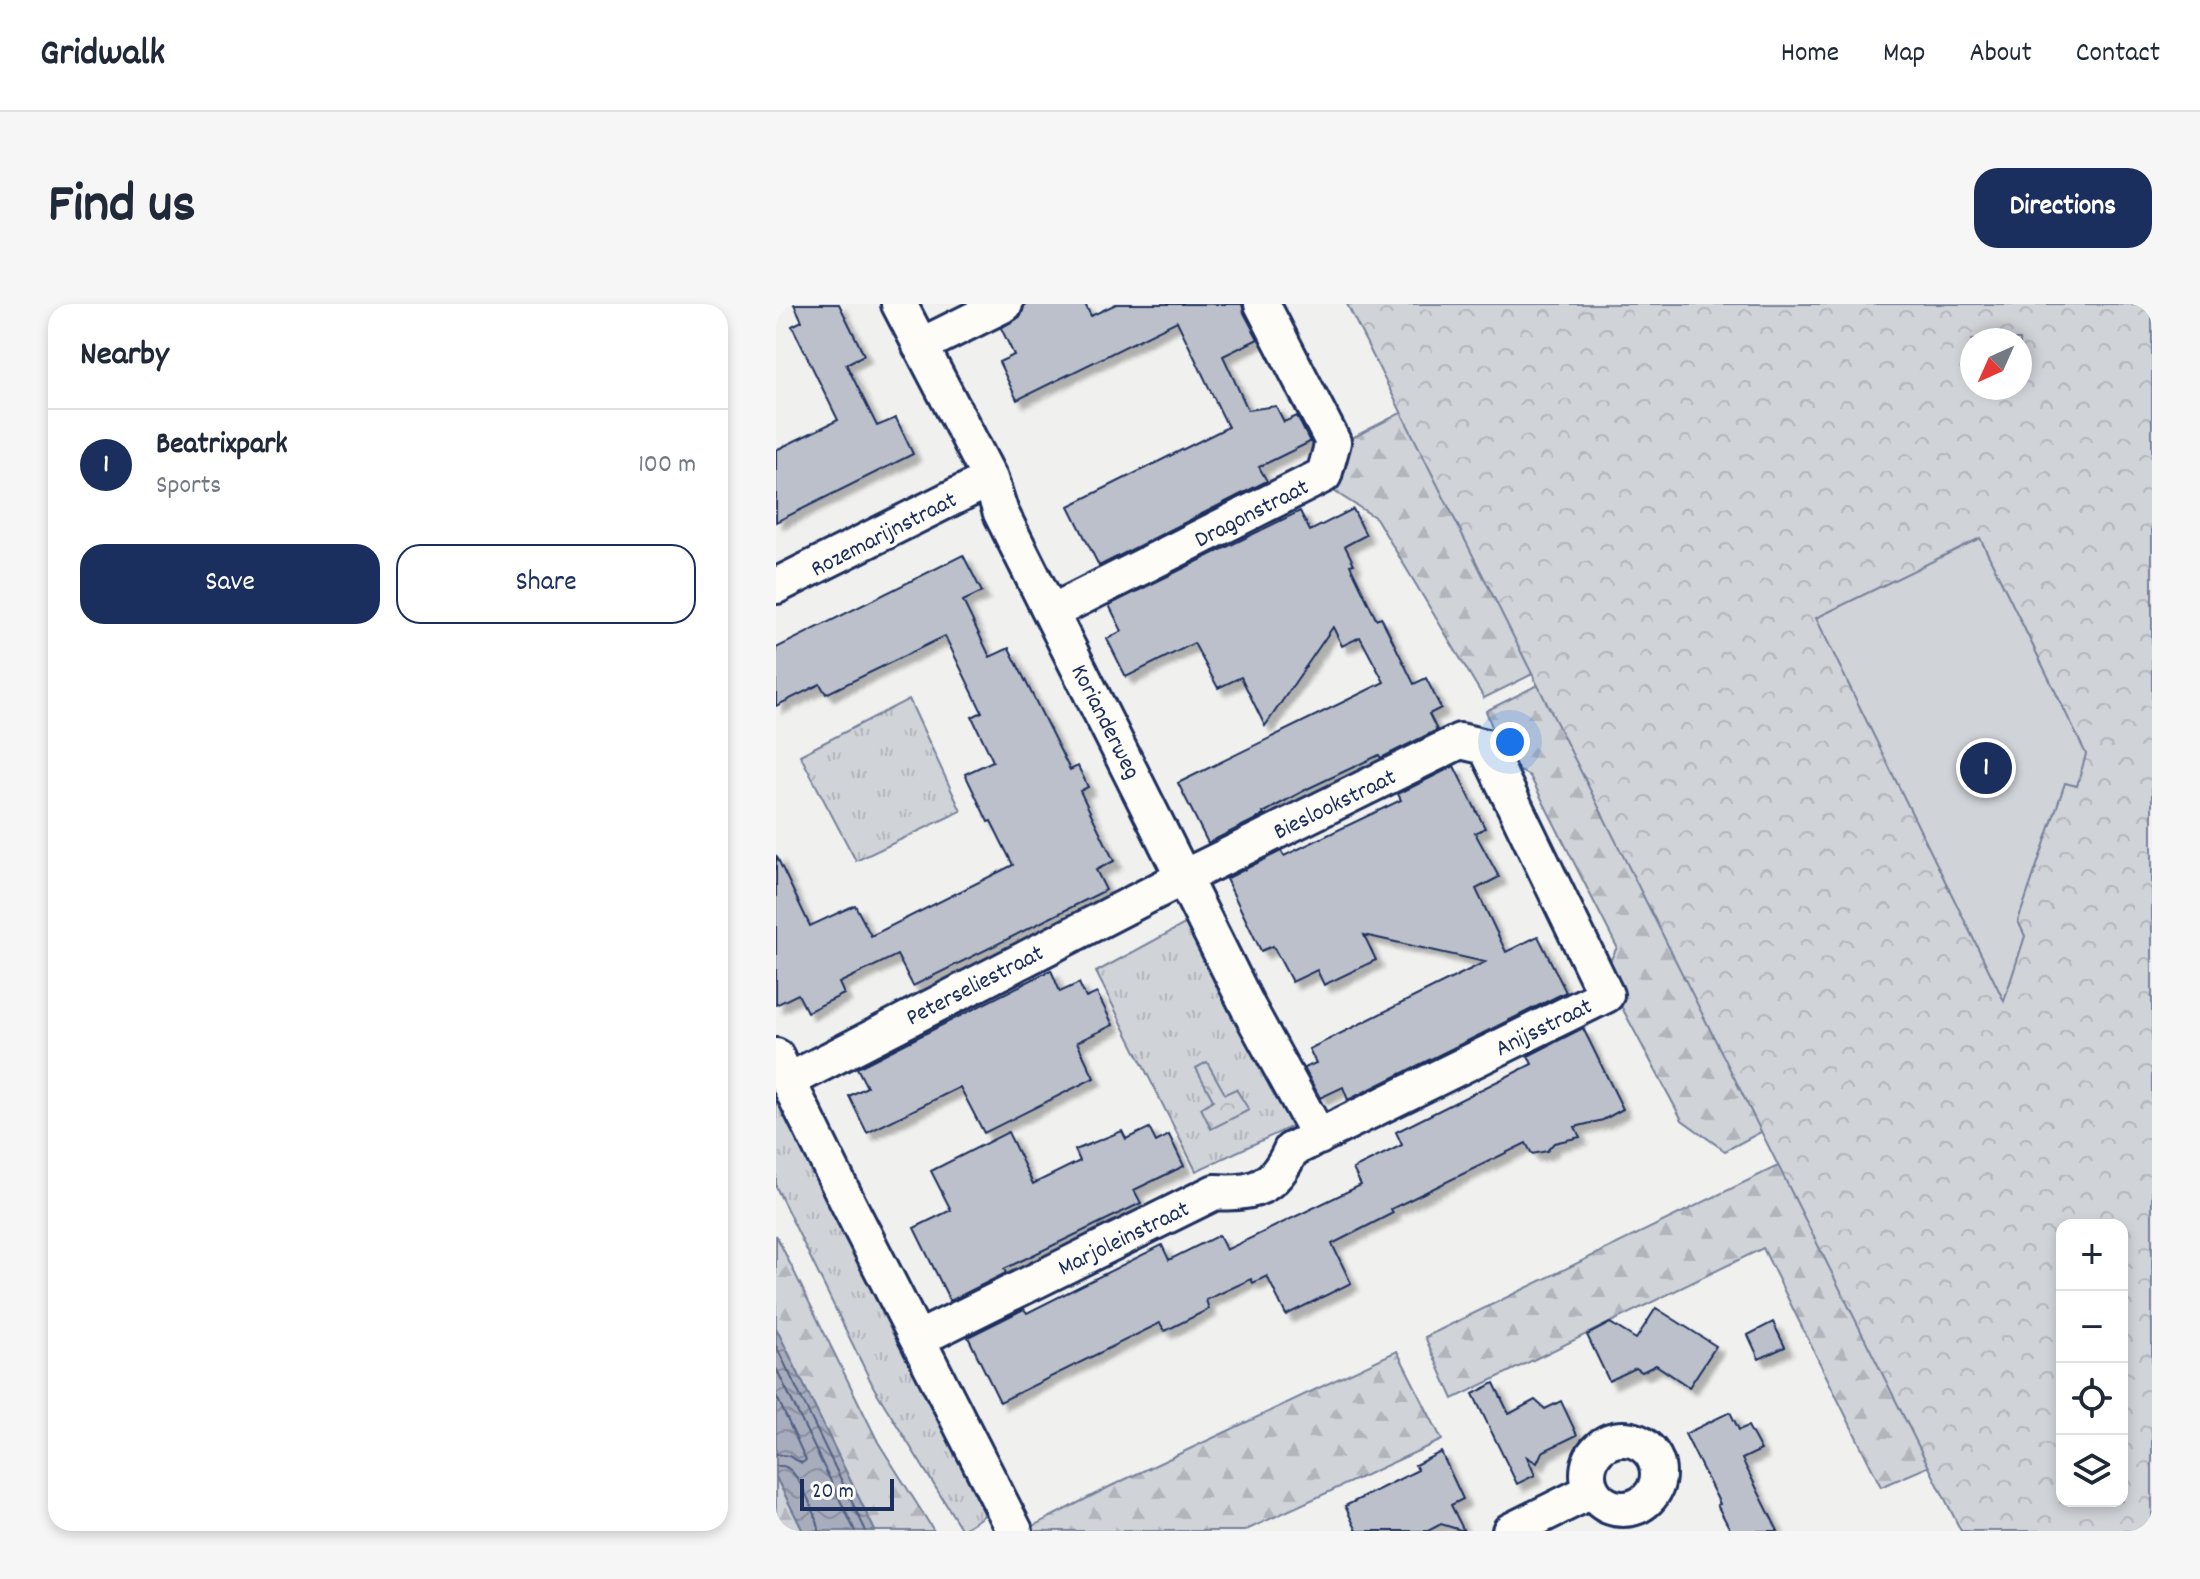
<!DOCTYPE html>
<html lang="en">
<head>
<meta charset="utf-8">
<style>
	:root { --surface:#fff; --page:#f6f6f7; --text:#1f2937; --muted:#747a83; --line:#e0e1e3; --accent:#1b2f5e }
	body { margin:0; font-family:Dekko,sans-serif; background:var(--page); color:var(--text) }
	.controls { position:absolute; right:24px; bottom:24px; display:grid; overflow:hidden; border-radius:16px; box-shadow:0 4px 12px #0003 }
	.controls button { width:72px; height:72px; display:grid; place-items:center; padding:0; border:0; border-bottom:2px solid var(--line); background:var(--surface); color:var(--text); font:40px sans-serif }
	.compass { position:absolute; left:1184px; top:24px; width:72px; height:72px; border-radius:50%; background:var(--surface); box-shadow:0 4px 12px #0003; rotate:225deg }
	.scale { position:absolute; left:24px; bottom:20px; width:94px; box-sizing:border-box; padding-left:8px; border:4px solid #1b2f5e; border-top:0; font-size:22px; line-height:28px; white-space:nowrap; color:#1b2f5e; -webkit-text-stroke:6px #fdfcf7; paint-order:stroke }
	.you { position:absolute; left:734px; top:438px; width:28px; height:28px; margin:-20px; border:6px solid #fff; border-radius:50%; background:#1a73e8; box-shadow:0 0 0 12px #1a73e833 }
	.badge { display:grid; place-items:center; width:52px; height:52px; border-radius:50%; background:var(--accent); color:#fff; font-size:26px; font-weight:700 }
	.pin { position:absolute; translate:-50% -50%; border:4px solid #fff; box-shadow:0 2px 8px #0006 }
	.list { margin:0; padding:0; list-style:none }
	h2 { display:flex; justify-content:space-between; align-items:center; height:104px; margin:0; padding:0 32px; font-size:34px }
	h2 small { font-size:26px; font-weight:400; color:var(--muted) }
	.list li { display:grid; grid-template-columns:52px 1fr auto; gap:24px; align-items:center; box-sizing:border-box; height:112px; padding:0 32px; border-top:2px solid var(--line) }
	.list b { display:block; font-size:30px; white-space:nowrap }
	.list p { margin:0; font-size:26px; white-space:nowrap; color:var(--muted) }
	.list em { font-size:26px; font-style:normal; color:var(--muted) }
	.actions { display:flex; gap:16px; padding:24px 32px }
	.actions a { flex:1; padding:18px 0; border:2px solid var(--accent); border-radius:24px; text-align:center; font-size:28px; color:var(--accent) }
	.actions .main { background:var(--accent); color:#fff }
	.icon { flex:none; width:44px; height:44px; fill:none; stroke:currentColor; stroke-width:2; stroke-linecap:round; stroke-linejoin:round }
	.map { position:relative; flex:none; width:1376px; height:1227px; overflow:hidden; border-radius:24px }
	header { display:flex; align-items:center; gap:48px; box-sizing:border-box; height:112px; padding:0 40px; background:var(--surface); border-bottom:2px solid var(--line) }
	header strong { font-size:38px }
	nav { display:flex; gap:44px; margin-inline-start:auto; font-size:28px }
	.intro { display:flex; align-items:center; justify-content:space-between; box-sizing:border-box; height:192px; padding:0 48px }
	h1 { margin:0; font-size:56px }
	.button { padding:20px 36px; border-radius:24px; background:var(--accent); color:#fff; font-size:28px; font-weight:700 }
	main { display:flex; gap:48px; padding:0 48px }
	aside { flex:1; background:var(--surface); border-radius:24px; box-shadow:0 4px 12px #0003 }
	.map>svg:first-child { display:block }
	.grass { fill:url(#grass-tufts); stroke:#76819b; stroke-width:2 }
	.forest { fill:url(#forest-firs); stroke:#76819b; stroke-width:2 }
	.park { fill:url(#park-crowns); stroke:#76819b; stroke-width:2; fill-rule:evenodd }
	.garden { fill:#d0d3d8; stroke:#76819b; stroke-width:2 }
	.water { fill:url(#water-waves); stroke:#6f7b97; stroke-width:2 }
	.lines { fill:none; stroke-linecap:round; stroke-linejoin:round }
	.shore { stroke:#536184; stroke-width:2 }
	.building { fill:#bbc0ca; stroke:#1b2f5e; stroke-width:2; filter:url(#shadow) }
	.minor-casing { stroke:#1b2f5e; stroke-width:40 }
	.minor { stroke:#fdfcf7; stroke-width:34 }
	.labels { text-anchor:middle; stroke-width:7; stroke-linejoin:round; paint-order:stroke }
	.street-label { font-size:24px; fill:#1b2f5e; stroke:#fdfcf7 }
</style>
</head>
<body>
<header>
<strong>Gridwalk</strong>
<nav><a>Home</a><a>Map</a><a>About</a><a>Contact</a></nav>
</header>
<div class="intro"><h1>Find us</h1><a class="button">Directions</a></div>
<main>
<aside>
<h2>Nearby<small></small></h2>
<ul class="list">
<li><span class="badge">1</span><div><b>Beatrixpark</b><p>Sports</p></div><em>100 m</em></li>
</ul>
<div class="actions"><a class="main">Save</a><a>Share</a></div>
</aside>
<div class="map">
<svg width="1376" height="1227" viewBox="0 0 1376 1227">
	<defs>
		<pattern id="grass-tufts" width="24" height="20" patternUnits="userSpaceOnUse" patternTransform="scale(2)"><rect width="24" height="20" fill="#d0d3d8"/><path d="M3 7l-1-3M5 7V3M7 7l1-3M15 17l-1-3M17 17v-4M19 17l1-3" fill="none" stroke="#b2b5bc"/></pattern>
		<pattern id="forest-firs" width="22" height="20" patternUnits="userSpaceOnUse" patternTransform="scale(2)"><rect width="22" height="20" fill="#d0d3d8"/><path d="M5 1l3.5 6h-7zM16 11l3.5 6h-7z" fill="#b2b5bc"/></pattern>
		<pattern id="park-crowns" width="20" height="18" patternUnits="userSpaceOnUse" patternTransform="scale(2)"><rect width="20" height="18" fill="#d0d3d8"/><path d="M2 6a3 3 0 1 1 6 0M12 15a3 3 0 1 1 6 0" fill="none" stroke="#b2b5bc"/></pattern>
		<pattern id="water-waves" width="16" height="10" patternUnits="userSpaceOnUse" patternTransform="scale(2)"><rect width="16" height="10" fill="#a7adbd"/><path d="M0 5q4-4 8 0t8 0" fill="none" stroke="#878d9d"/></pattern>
		<filter id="shadow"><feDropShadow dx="7" dy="7" stdDeviation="2" flood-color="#0004"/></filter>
	</defs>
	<rect width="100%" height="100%" fill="#f0f0ee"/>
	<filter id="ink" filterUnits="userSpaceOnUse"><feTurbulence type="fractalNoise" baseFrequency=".0125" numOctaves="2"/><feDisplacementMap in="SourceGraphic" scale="16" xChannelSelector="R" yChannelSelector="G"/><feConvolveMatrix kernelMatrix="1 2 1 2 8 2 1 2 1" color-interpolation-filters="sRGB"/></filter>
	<g filter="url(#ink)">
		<!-- grass -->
		<path class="grass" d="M133 395 185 507 80 557 24 451Z
			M416 616 521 820 420 867 320 668Z
			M0 787 209 1211 186 1226 98 1084 0 883Z"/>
		<!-- forest -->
		<path class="forest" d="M652 95 787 355 708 394 600 214 553 184 566 139Z
			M1047 237 1119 757 949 847 906 816 828 670 841 643 754 472 730 460 710 407Z
			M1043 842 1194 1145 1105 1183 987 944 677 1095 649 1033Z
			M0 931 102 1138 158 1227H99L0 1024Z
			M621 1047 666 1136 468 1227H254L253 1224 333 1183Z
			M0 1173 27 1227H0Z"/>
		<!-- park -->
		<path class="park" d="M571 0H1376V1227H1185ZM1196 36H1244V84H1196ZM1286 921H1346V1197H1286Z
			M431 758 449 790 460 785 473 806 435 825 425 804 437 796 420 764Z"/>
		<!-- garden -->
		<path class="garden" d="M1204 234 1310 450 1301 482 1289 479 1242 617 1249 632 1228 697 1040 314Z"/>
		<!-- water -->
		<path class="water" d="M0 1024 99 1227H27L0 1173Z"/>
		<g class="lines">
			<!-- shore -->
			<path class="shore" d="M0 1042 90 1227
				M0 1064 79 1227
				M0 1091 30 1156 26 1159 13 1152 0 1150
				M0 1162C6 1162 8 1161 13 1165 23 1172 43 1215 43 1227"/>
		</g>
		<!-- building -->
		<path class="building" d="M18 0H63L88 51 70 60 101 122 120 114 137 150 0 218V146L62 116 16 22 26 17Z
			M249 0H309L315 12 340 0H466L468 9 482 35 447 52 472 106 500 102 508 118 521 112 534 138 483 163 491 177 323 262 293 202 452 123 401 17 241 96 223 58 238 51 225 24 245 12Z
			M577 205 590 231 569 242 578 260 574 261 600 315 605 313 638 380 650 374 665 404 653 410 661 426 605 454 603 451 531 485 487 509 488 511 432 539 402 479 608 378 584 333 566 342 557 323 489 422 465 373 442 384 418 339 350 373 331 335 346 327 333 301 524 207 534 227Z
			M187 251 206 288 187 297 214 353 233 344 294 466 302 462 312 483 304 487 338 557 320 566 330 586 137 682 121 651 63 679 68 690 31 708 22 690 0 701V551L34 622 79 601 95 632 237 561 215 517 212 518 189 470 217 457 196 413 206 408 169 332 50 390 44 380 0 402V344Z
			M678 462 709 524 699 529 723 573 700 585 730 648 762 632 790 688 572 796 567 783 544 794 528 764 540 759 533 745 709 658 588 631 600 656 548 681 541 666 516 678 497 642 485 647 450 575 505 547 508 552 625 496 622 490Z
			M275 666 284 688 303 679 310 694 321 689 337 721 301 738 318 774 208 829 184 783 91 829 73 792 91 783 81 764Z
			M807 724 847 805 827 816 799 823 804 833 778 839 771 847 756 850 750 839 615 905 617 909 556 940 575 979 510 1011 491 972 477 979 475 975 430 996 433 1005 389 1027 384 1019 224 1098 192 1033 248 1005 251 1009 386 941 393 956 443 931 450 946 585 881 577 865 626 841 620 828 756 760 752 752Z
			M373 824 380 838 393 831 408 862 358 886 365 899 228 965 230 969 174 997 138 924 175 906 155 867 232 828 257 880 304 857 299 846 346 827 350 835Z
			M880 1004 940 1042 913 1083 880 1061 866 1068 860 1064 833 1077 811 1031 834 1019 860 1035Z
			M997 1018 1009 1043 983 1055 972 1031Z
			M718 1079 733 1110 759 1096 769 1105 785 1097 801 1131 766 1148 761 1159 751 1153 759 1171 741 1180 697 1090Z
			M954 1108 963 1126 972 1122 985 1146 966 1155 1002 1227H955L941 1201 944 1200 909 1130Z
			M665 1148 687 1195 675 1201 688 1227 665 1220 652 1227H581L569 1202 642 1166 639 1161Z"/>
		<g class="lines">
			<!-- minor casing -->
			<g class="minor-casing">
				<path id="minor" d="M123 0 214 175 225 209 473 705 543 833
					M144 42 229 0
					M0 282 214 175
					M276 308 548 171 557 138 486 0
					M0 752 12 777 408 573 684 437 710 443 830 691 515 846C499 883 478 891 439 888L142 1035
					M12 777 74 903 239 1227
					M812 1170a35 35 0 1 1 70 0a35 35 0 1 1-70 0Z
					M734 1227 815 1187"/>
			</g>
			<!-- minor -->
			<use href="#minor" class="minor"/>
		</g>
	</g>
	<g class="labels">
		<!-- street labels -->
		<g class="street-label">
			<text transform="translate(475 208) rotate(-27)" y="8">Dragonstraat</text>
			<text transform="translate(107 229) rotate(-27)" y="8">Rozemarijnstraat</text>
			<text transform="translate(331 417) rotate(63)" y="8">Korianderweg</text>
			<text transform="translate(558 499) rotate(-26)" y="8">Bieslookstraat</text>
			<text transform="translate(198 680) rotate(-27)" y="8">Peterseliestraat</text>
			<text transform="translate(767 722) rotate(-26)" y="8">Anijsstraat</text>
			<text transform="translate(347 933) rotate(-26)" y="8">Marjoleinstraat</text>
		</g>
	</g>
</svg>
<div class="controls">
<button>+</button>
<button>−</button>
<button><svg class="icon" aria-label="locate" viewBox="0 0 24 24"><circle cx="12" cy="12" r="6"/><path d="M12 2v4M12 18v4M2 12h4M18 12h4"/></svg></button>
<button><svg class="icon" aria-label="layers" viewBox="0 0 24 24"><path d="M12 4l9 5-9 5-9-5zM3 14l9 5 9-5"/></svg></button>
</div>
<svg class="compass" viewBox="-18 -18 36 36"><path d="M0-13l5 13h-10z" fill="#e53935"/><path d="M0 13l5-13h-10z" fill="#747a83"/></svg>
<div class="scale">20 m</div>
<div class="you"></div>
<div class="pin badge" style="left:1210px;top:464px">1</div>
</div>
</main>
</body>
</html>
